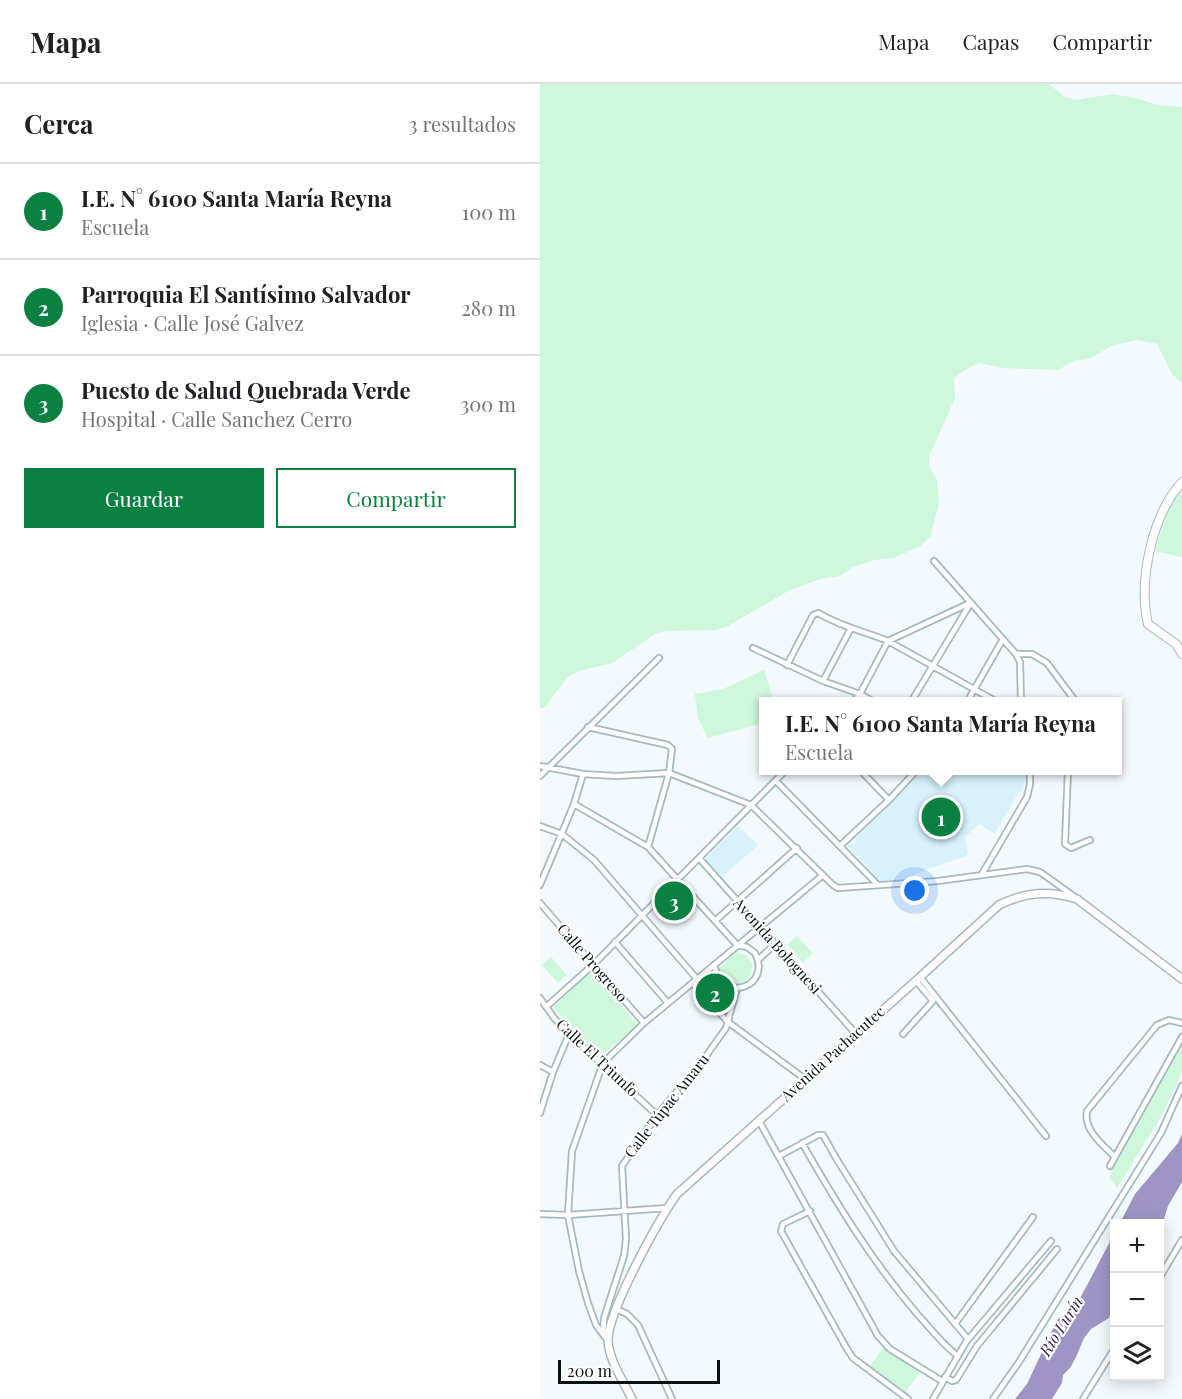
<!DOCTYPE html>
<html lang="es">
<head>
<meta charset="utf-8">
<style>
	:root { --surface:#fff; --page:#f2f2f2; --text:#202124; --muted:#757577; --line:#e0e0e0; --accent:#0b8043 }
	body { margin:0; font-family:"Playfair Display",serif; background:var(--page); color:var(--text) }
	.controls { position:absolute; right:18px; bottom:18px; display:grid; overflow:hidden; border-radius:0px; box-shadow:0 3px 15px #0003 }
	.controls button { width:54px; height:54px; display:grid; place-items:center; padding:0; border:0; border-bottom:2px solid var(--line); background:var(--surface); color:var(--text); font:30px sans-serif }
	.scale { position:absolute; left:18px; bottom:15px; width:162px; box-sizing:border-box; padding-left:6px; border:3px solid #091012; border-top:0; font-size:16px; line-height:21px; white-space:nowrap; color:#091012; -webkit-text-stroke:4px #fff; paint-order:stroke }
	.you { position:absolute; left:375px; top:807px; width:21px; height:21px; margin:-15px; border:4px solid #fff; border-radius:50%; background:#1a73e8; box-shadow:0 0 0 9px #1a73e833 }
	.badge { display:grid; place-items:center; width:39px; height:39px; border-radius:50%; background:var(--accent); color:#fff; font-size:20px; font-weight:700 }
	.pin { position:absolute; translate:-50% -50%; border:3px solid #fff; box-shadow:0 2px 6px #0006 }
	.popup { position:absolute; left:219px; top:613px; width:363px; height:78px; box-sizing:border-box; display:grid; place-content:center; border-radius:0px; background:var(--surface); filter:drop-shadow(0 2px 4px #0005); font-size:20px; white-space:nowrap; color:var(--muted) }
	.popup b { font-size:22px; color:var(--text) }
	.popup::after { content:''; position:absolute; left:50%; top:100%; margin-left:-12px; border:12px solid transparent; border-top-color:var(--surface) }
	.list { margin:0; padding:0; list-style:none }
	h2 { display:flex; justify-content:space-between; align-items:center; height:78px; margin:0; padding:0 24px; font-size:26px }
	h2 small { font-size:20px; font-weight:400; color:var(--muted) }
	.list li { display:grid; grid-template-columns:39px 1fr auto; gap:18px; align-items:center; box-sizing:border-box; height:96px; padding:0 24px; border-top:2px solid var(--line) }
	.list b { display:block; font-size:22px; white-space:nowrap }
	.list p { margin:0; font-size:20px; white-space:nowrap; color:var(--muted) }
	.list em { font-size:20px; font-style:normal; color:var(--muted) }
	.actions { display:flex; gap:12px; padding:18px 24px }
	.actions a { flex:1; padding:14px 0; border:2px solid var(--accent); border-radius:0px; text-align:center; font-size:21px; color:var(--accent) }
	.actions .main { background:var(--accent); color:#fff }
	.icon { flex:none; width:33px; height:33px; fill:none; stroke:currentColor; stroke-width:2; stroke-linecap:round; stroke-linejoin:round }
	.map { position:relative; flex:none; width:642px; height:1315px; overflow:hidden }
	header { display:flex; align-items:center; gap:36px; box-sizing:border-box; height:84px; padding:0 30px; background:var(--surface); border-bottom:2px solid var(--line) }
	header strong { font-size:28px }
	nav { display:flex; gap:33px; margin-inline-start:auto; font-size:21px }
	main { display:flex }
	aside { flex:1; background:var(--surface) }
	.map>svg:first-child { display:block }
	.built { fill:#d7f2fd }
	.green { fill:#cef7dc }
	.water { fill:#9e95c5 }
	.lines { fill:none; stroke-linecap:round; stroke-linejoin:round }
	.street-casing { stroke:#a7b9c0; stroke-width:8 }
	.secondary-casing { stroke:#a7b9c0; stroke-width:10 }
	.primary-casing { stroke:#a7b9c0; stroke-width:10 }
	.street { stroke:#fff; stroke-width:4.5 }
	.secondary { stroke:#fff; stroke-width:7 }
	.primary { stroke:#fff; stroke-width:8 }
	.labels { text-anchor:middle; stroke-width:4.5; stroke-linejoin:round; paint-order:stroke }
	.street-label { font-size:15px; fill:#091012; stroke:#fff }
	.water-label { font-size:16px; font-style:italic; fill:#35245e; stroke:#fff }
</style>
</head>
<body>
<header>
<strong>Mapa</strong>
<nav><a>Mapa</a><a>Capas</a><a>Compartir</a></nav>
</header>
<main>
<aside>
<h2>Cerca<small>3 resultados</small></h2>
<ul class="list">
<li><span class="badge">1</span><div><b>I.E. N° 6100 Santa María Reyna</b><p>Escuela</p></div><em>100 m</em></li>
<li><span class="badge">2</span><div><b>Parroquia El Santísimo Salvador</b><p>Iglesia · Calle José Galvez</p></div><em>280 m</em></li>
<li><span class="badge">3</span><div><b>Puesto de Salud Quebrada Verde</b><p>Hospital · Calle Sanchez Cerro</p></div><em>300 m</em></li>
</ul>
<div class="actions"><a class="main">Guardar</a><a>Compartir</a></div>
</aside>
<div class="map">
<svg width="642" height="1315" viewBox="0 0 642 1315">
	<rect width="100%" height="100%" fill="#f3fafd"/>
	<!-- built -->
	<path class="built" d="M383 687H476L487 692 482 706 474 716 455 750 439 740 425 753 428 770 426 772 379 788 371 794 341 797 307 761 316 759 315 755Z
		M198 742 218 761 180 795 164 776Z"/>
	<!-- green -->
	<path class="green" d="M0 0H509L525 13 535 16 573 10 600 15 617 21 642 23V299L632 290 617 260 598 256 574 261 554 272 544 276H536L518 286 462 284 440 279 430 283 414 294 415 314 389 373 390 384 397 396 399 420 390 453 379 463 353 474 334 476 313 483 300 492 280 495 248 507 188 542 176 546 126 547 117 549 72 579 39 587 28 593 5 623 0 625Z
		M642 407V473L615 467 629 423Z
		M224 586 234 617 224 618V639L168 654 158 635 155 610 183 605Z
		M257 852 273 869 263 879 247 861Z
		M196 868 207 872 213 881 209 894 203 898 191 900 181 893 179 884Z
		M11 873 27 891 18 899 2 881Z
		M50 885 98 941 61 972 13 924Z
		M642 960V987L638 998 619 1036 577 1104 569 1093 600 1033Z
		M344 1263 381 1287 364 1310 329 1283Z"/>
	<!-- water -->
	<path class="water" d="M642 1050V1098L628 1122 620 1148V1140L580 1139 595 1110 638 1059Z
		M574 1150V1219L569 1234 551 1245 544 1254 536 1273 530 1284 523 1291 522 1299 512 1315H475L487 1300 517 1236 536 1222Z"/>
	<g class="lines">
		<!-- street casing -->
		<g class="street-casing">
			<path id="street" d="M394 477 476 570 480 578 481 618
				M213 564 283 597 320 610 334 618
				M476 570H492L507 579 536 618
				M247 581 273 531 278 529C302 543 323 547 348 557L457 618
				M283 597 310 546
				M313 618 320 610 348 557 430 519
				M371 618 430 520
				M427 618 463 555
				M48 643 128 661 132 665 129 689 108 763
				M0 682 43 690 76 692 129 689 211 721 293 801 298 804 398 797 487 785 500 788 535 813
				M320 686 349 716
				M528 686 525 760 531 764 550 756
				M0 692 119 574
				M236 697 338 801
				M34 720 108 763 197 861 207 863 215 869C232 902 184 921 174 881
				M0 742 22 750 54 776 157 895
				M300 762 349 716 377 686
				M159 774 316 950
				M442 790 487 713 490 700V686
				M0 801 34 720 43 690
				M0 819 104 939
				M175 837 257 764
				M75 858 128 919
				M219 875 235 860
				M380 893 506 1052
				M152 899 188 938 265 995
				M0 914 14 934 29 950 117 1031
				M6 923 53 881 246 686
				M363 950 393 917 376 897
				M0 981 13 988
				M0 1029 13 988 29 950
				M219 1037 338 1252 350 1265 402 1297
				M262 1059C297 1120 333 1179 379 1232 391 1245 403 1261 418 1272
				M239 1072 278 1051H283L296 1074 354 1167 428 1255
				M575 1073C563 1061 543 1046 547 1027L617 941 629 936 642 939
				M570 1082 642 953
				M270 1127 243 1140 241 1147 307 1265 313 1274 368 1315
				M0 1130 28 1131 127 1124
				M620 1193 642 1156
				M76 1225 87 1230 98 1241 132 1315
				M415 1240 493 1133
				M63 1250 64 1234 84 1172 86 1155 82 1082 117 1031 161 979 186 944 197 904
				M68 1257 56 1241 48 1219 39 1187 28 1131 32 1067 63 979 104 939 283 791
				M405 1293 412 1297 416 1296 437 1262 517 1165
				M393 1315 426 1258 511 1157
				M453 1315 479 1278 621 1049 642 1002
				M543 1315 574 1265"/>
		</g>
		<!-- secondary casing -->
		<g class="secondary-casing">
			<path id="secondary" d="M92 1315C83 1296 69 1277 68 1256 68 1227 119 1135 137 1110L380 893 459 821C485 808 509 806 537 815L642 895"/>
		</g>
		<!-- primary casing -->
		<g class="primary-casing">
			<path id="primary" d="M642 398C612 431 598 497 608 540L636 560 642 570"/>
		</g>
		<!-- street -->
		<use href="#street" class="street"/>
		<!-- secondary -->
		<use href="#secondary" class="secondary"/>
		<!-- primary -->
		<use href="#primary" class="primary"/>
	</g>
	<g class="labels">
		<!-- street labels -->
		<g class="street-label">
			<text transform="translate(237 862) rotate(48)" y="5">Avenida Bolognesi</text>
			<text transform="translate(52 879) rotate(49)" y="5">Calle Progreso</text>
			<text transform="translate(293 970) rotate(-42)" y="5">Avenida Pachacutec</text>
			<text transform="translate(57 974) rotate(43)" y="5">Calle El Triunfo</text>
			<text transform="translate(127 1022) rotate(-52)" y="5">Calle Túpac Amaru</text>
		</g>
		<!-- water labels -->
		<g class="water-label">
			<text transform="translate(521 1242) rotate(-58)" y="6">Río Lurín</text>
		</g>
	</g>
</svg>
<div class="controls">
<button>+</button>
<button>−</button>
<button><svg class="icon" aria-label="layers" viewBox="0 0 24 24"><path d="M12 4l9 5-9 5-9-5zM3 14l9 5 9-5"/></svg></button>
</div>
<div class="scale">200 m</div>
<div class="you"></div>
<div class="pin badge" style="left:401px;top:733px">1</div>
<div class="popup"><b>I.E. N° 6100 Santa María Reyna</b>Escuela</div>
<div class="pin badge" style="left:175px;top:909px">2</div>
<div class="pin badge" style="left:134px;top:817px">3</div>
</div>
</main>
</body>
</html>
